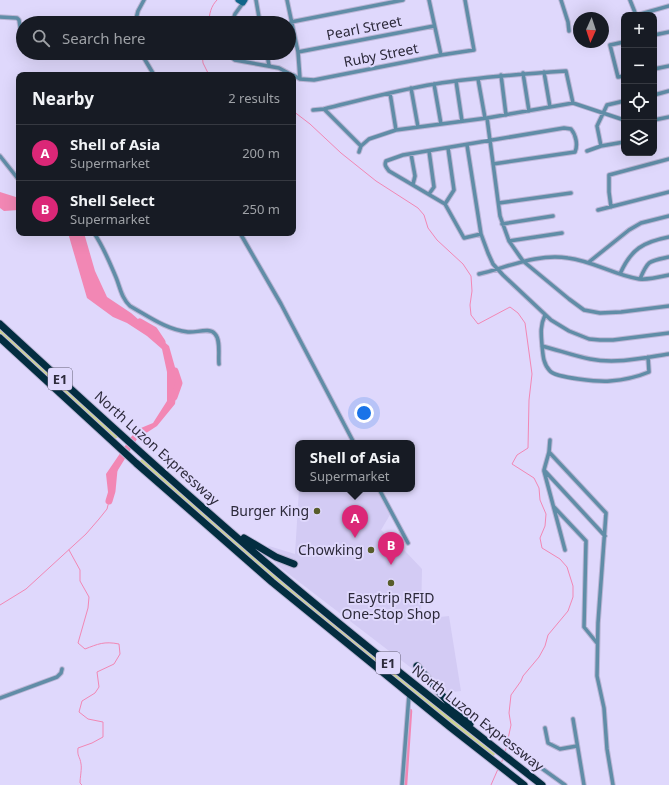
<!DOCTYPE html>
<html lang="en">
<head>
<meta charset="utf-8">
<style>
	:root { --surface:#171b24; --page:#242831; --text:#f1f3f6; --muted:#9ea1a6; --line:#363941; --accent:#db2777 }
	body { margin:0; font-family:"Noto Sans",sans-serif; background:var(--page); color:var(--text) }
	.controls { position:absolute; right:12px; top:12px; display:grid; overflow:hidden; border-radius:8px; box-shadow:0 4px 16px #0002 }
	.controls button { width:36px; height:36px; display:grid; place-items:center; padding:0; border:0; border-bottom:1px solid var(--line); background:var(--surface); color:var(--text); font:20px sans-serif }
	.compass { position:absolute; left:573px; top:12px; width:36px; height:36px; border-radius:50%; background:var(--surface); box-shadow:0 4px 16px #0002; rotate:183deg }
	.you { position:absolute; left:364px; top:413px; width:14px; height:14px; margin:-10px; border:3px solid #fff; border-radius:50%; background:#1a73e8; box-shadow:0 0 0 6px #1a73e833 }
	.badge { display:grid; place-items:center; width:26px; height:26px; border-radius:50%; background:var(--accent); color:#fff; font-size:13px; font-weight:700 }
	.pin { position:absolute; translate:-50% -33px; filter:drop-shadow(0 1px 2px #0008) }
	.pin::after { content:''; position:absolute; top:21px; width:14px; height:12px; background:inherit; clip-path:polygon(0 0,100% 0,50% 100%) }
	.popup { position:absolute; left:295px; top:440px; width:120px; height:52px; box-sizing:border-box; display:grid; place-content:center; border-radius:8px; background:var(--surface); filter:drop-shadow(0 1px 3px #0005); font-size:13px; white-space:nowrap; color:var(--muted) }
	.popup b { font-size:15px; color:var(--text) }
	.popup::after { content:''; position:absolute; left:50%; top:100%; margin-left:-8px; border:8px solid transparent; border-top-color:var(--surface) }
	.list { margin:0; padding:0; list-style:none }
	h2 { display:flex; justify-content:space-between; align-items:center; height:52px; margin:0; padding:0 16px; font-size:17px }
	h2 small { font-size:13px; font-weight:400; color:var(--muted) }
	.list li { display:grid; grid-template-columns:26px 1fr auto; gap:12px; align-items:center; box-sizing:border-box; height:56px; padding:0 16px; border-top:1px solid var(--line) }
	.list b { display:block; font-size:15px; white-space:nowrap }
	.list p { margin:0; font-size:13px; white-space:nowrap; color:var(--muted) }
	.list em { font-size:13px; font-style:normal; color:var(--muted) }
	.icon { flex:none; width:22px; height:22px; fill:none; stroke:currentColor; stroke-width:2; stroke-linecap:round; stroke-linejoin:round }
	.map { position:relative; flex:none; width:669px; height:785px; overflow:hidden }
	.search { position:absolute; background:var(--surface); box-shadow:0 4px 16px #0002; left:16px; top:16px; width:280px; height:44px; display:flex; align-items:center; gap:10px; box-sizing:border-box; padding:0 14px; border-radius:22px; color:var(--muted); font-size:15px }
	.panel { position:absolute; background:var(--surface); box-shadow:0 4px 16px #0002; left:16px; top:72px; width:280px; height:164px; border-radius:8px }
	.map>svg:first-child { display:block }
	.built { fill:#d3cbf4 }
	.green { fill:#cdd68e }
	.water { fill:#f287b4 }
	.lines { fill:none; stroke-linecap:round; stroke-linejoin:round }
	.stream { stroke:#f287b4; stroke-width:1 }
	.canal { stroke:#f287b4; stroke-width:4.5 }
	.river { stroke:#f287b4; stroke-width:7 }
	.street-casing { stroke:#bbb5d5; stroke-width:5.5 }
	.secondary-casing { stroke:#bbb5d5; stroke-width:7 }
	.highway-casing { stroke:#bbb5d5; stroke-width:9 }
	.street { stroke:#608da7; stroke-width:3.5 }
	.secondary { stroke:#10658a; stroke-width:5 }
	.highway { stroke:#032d40; stroke-width:7 }
	.poi-dot { fill:#585d2b; stroke:#dfd8fc; stroke-width:1.5 }
	.labels { text-anchor:middle; stroke-width:4; stroke-linejoin:round; paint-order:stroke }
	.shield { fill:#dfd8fc; stroke:#625e75; stroke-width:1 }
	.shield-label { font-size:13px; font-weight:bold; fill:#2d2a3b }
	.street-label { font-size:14px; fill:#2d2a3b; stroke:#dfd8fc }
	.poi-label { font-size:14px; fill:#2d2a3b; stroke:#dfd8fc; text-anchor:end }
</style>
</head>
<body>
<div class="map">
<svg width="669" height="785" viewBox="0 0 669 785">
	<rect width="100%" height="100%" fill="#dfd8fc"/>
	<!-- built -->
	<path class="built" d="M299 489H377L391 513 381 530 405 551 422 569 421 619 449 616 461 691 444 693 277 565 267 548 269 546 295 554Z"/>
	<!-- green -->
	<path class="green" d="M0 328 118 437 115 439 0 333Z
		M143 458 171 485 286 585 495 754 493 757 325 623 168 488 140 461Z"/>
	<!-- water -->
	<path class="water" d="M0 192 19 198V210L4 211 0 208Z
		M68 233H84L95 271 107 297 131 313 169 346 178 378 175 404 157 426 137 439 110 483 109 501 106 474 136 430 153 423 167 401V372L162 349 147 336 127 323 113 317 87 298Z"/>
	<g class="lines">
		<!-- stream -->
		<path class="stream" d="M209 23C209 14 211 6 217 0
			M202 53 203 63 208 73 214 75
			M293 111 310 124 341 153 376 181 418 208 424 215 428 228 437 240 463 264 471 276 472 291 470 305 471 315 478 324 510 307 518 313 525 323 532 374 529 400 528 448 517 455 512 464 534 478 539 488 540 500 546 514 545 526 540 538 542 548 560 559 567 567 573 586V597L568 611 548 635 545 646 539 657 523 676 521 681 511 695 509 713 511 725 505 753
			M69 550 80 570V581L89 597 88 608 78 643 85 649C98 644 104 641 119 644L120 654 114 664 97 672 99 687 95 693 82 701 79 712 88 719 103 722V737L92 743 78 748C77 757 80 756 81 764 82 768 80 778 80 783L82 785
			M0 605 26 589 86 534 99 519 107 509 109 501
			M501 764 503 758
			M491 785 498 769"/>
		<!-- canal -->
		<path class="canal" d="M405 785 410 711"/>
		<!-- river -->
		<path class="river" d="M140 322 154 330 162 342
			M174 397 179 383 175 371
			M109 501 112 491 114 470"/>
		<!-- street casing -->
		<g class="street-casing">
			<path id="street" d="M256 0 260 23
				M287 0 298 52 300 79
				M429 0 441 55
				M561 0 568 22 569 31
				M630 0 636 15
				M637 15 669 6
				M0 17 17 18 19 20 21 33
				M291 22 403 0
				M135 23 138 11 144 0
				M232 23 235 14 243 3
				M654 35 669 32
				M624 42 610 45 618 77 624 76
				M298 52 434 26
				M141 53 154 75
				M231 53V57L235 60 279 68 292 75
				M267 53 269 66
				M654 69 669 66
				M544 72 550 107
				M523 73 529 111
				M293 75 300 79 314 80 441 55 474 50 465 0
				M501 75 506 115
				M478 79 485 118
				M456 81 462 121
				M434 84 441 124
				M411 88 418 127
				M390 93 396 130
				M654 95 669 91
				M324 109 361 146
				M313 110 324 109C361 100 397 90 435 84 478 77 522 74 566 71L573 103
				M487 118 500 216 509 241 523 261 569 299 584 310 600 313 621 312 669 306
				M654 120 669 117
				M467 145 481 234 488 253 493 264 503 275 551 320 569 331 589 339 600 340H613L669 333
				M601 146 624 142
				M587 151 601 146 597 126 607 105 624 101
				M359 152 361 146 369 139 396 130 487 118 573 103 624 120
				M411 154 415 176 413 184
				M0 156 19 180
				M429 194 434 187 429 151
				M499 203 571 193
				M445 204 454 190 448 148
				M611 207 609 192V175L669 159
				M598 210 669 192
				M502 224 553 216
				M94 233C103 246 109 261 115 275 120 286 121 298 130 306 148 316 167 330 188 332 196 333 210 327 215 334 221 340 218 356 219 364
				M240 233 281 304 354 443
				M481 234 464 238 445 204 389 171C386 167 384 165 386 161L403 155 564 128 571 129C576 135 578 145 575 152L493 164
				M509 241 562 233
				M589 262 629 230 641 223 669 216
				M479 274C508 267 538 253 568 258 593 261 614 275 639 279 648 280 660 277 669 275
				M620 274C631 249 643 242 669 237
				M640 279C648 260 649 261 669 257
				M545 315C540 326 541 334 542 345 543 355 543 364 550 371 556 378 600 382 610 381 623 380 637 377 649 372L648 357
				M542 346C558 350 574 356 590 359 616 364 643 358 669 354
				M550 440 549 452 544 470 605 536
				M549 452 606 513 598 623 597 676 604 708 607 749 613 785
				M544 471 565 550
				M379 489 408 543
				M554 507 586 541 584 627 597 643
				M0 698 57 677 61 673 62 669
				M573 719 584 785
				M545 728 548 743 560 749 577 746
				M533 762 565 785
				M402 785 409 695"/>
		</g>
		<!-- secondary casing -->
		<g class="secondary-casing">
			<path id="secondary" d="M238 0 243 3 245 0"/>
		</g>
		<!-- highway casing -->
		<g class="highway-casing">
			<path id="highway" d="M0 324C91 408 183 492 277 572 363 645 453 715 542 785
				M0 338 136 463 272 582 450 727 524 785
				M244 538 276 557 294 564
				M417 666 447 701 470 724"/>
		</g>
		<!-- street -->
		<use href="#street" class="street"/>
		<!-- secondary -->
		<use href="#secondary" class="secondary"/>
		<!-- highway -->
		<use href="#highway" class="highway"/>
	</g>
	<!-- markers -->
	<g class="poi-dot">
		<circle cx="317" cy="511" r="4"/>
		<circle cx="371" cy="550" r="4"/>
		<circle cx="391" cy="583" r="4"/>
	</g>
	<g class="labels">
		<!-- shield labels -->
		<g class="shield">
			<rect x="48" y="368" width="24" height="22" rx="3"/>
			<rect x="376" y="652" width="24" height="22" rx="3"/>
		</g>
		<g class="shield-label">
			<text x="60" y="384">E1</text>
			<text x="388" y="668">E1</text>
		</g>
		<!-- street labels -->
		<g class="street-label">
			<text transform="translate(364 28) rotate(-11)" y="5">Pearl Street</text>
			<text transform="translate(381 55) rotate(-11)" y="5">Ruby Street</text>
			<text transform="translate(157 448) rotate(42)" y="5">North Luzon Expressway</text>
			<text transform="translate(478 718) rotate(38)" y="5">North Luzon Expressway</text>
		</g>
		<!-- poi labels -->
		<g class="poi-label">
			<text x="309" y="516">Burger King</text>
			<text x="363" y="555">Chowking</text>
			<text x="391" y="603" text-anchor="middle">Easytrip RFID<tspan x="391" dy="16">One-Stop Shop</tspan></text>
		</g>
	</g>
</svg>
<div class="controls">
<button>+</button>
<button>−</button>
<button><svg class="icon" aria-label="locate" viewBox="0 0 24 24"><circle cx="12" cy="12" r="6"/><path d="M12 2v4M12 18v4M2 12h4M18 12h4"/></svg></button>
<button><svg class="icon" aria-label="layers" viewBox="0 0 24 24"><path d="M12 4l9 5-9 5-9-5zM3 14l9 5 9-5"/></svg></button>
</div>
<svg class="compass" viewBox="-18 -18 36 36"><path d="M0-13l5 13h-10z" fill="#e53935"/><path d="M0 13l5-13h-10z" fill="#9ea1a6"/></svg>
<div class="you"></div>
<div class="pin badge" style="left:355px;top:538px">A</div>
<div class="popup"><b>Shell of Asia</b>Supermarket</div>
<div class="pin badge" style="left:391px;top:565px">B</div>
<div class="search"><svg class="icon" aria-label="search" viewBox="0 0 24 24"><circle cx="10" cy="10" r="6"/><path d="M15 15l6 6"/></svg>Search here</div>
<section class="panel">
<h2>Nearby<small>2 results</small></h2>
<ul class="list">
<li><span class="badge">A</span><div><b>Shell of Asia</b><p>Supermarket</p></div><em>200 m</em></li>
<li><span class="badge">B</span><div><b>Shell Select</b><p>Supermarket</p></div><em>250 m</em></li>
</ul>
</section>
</div>
</body>
</html>
